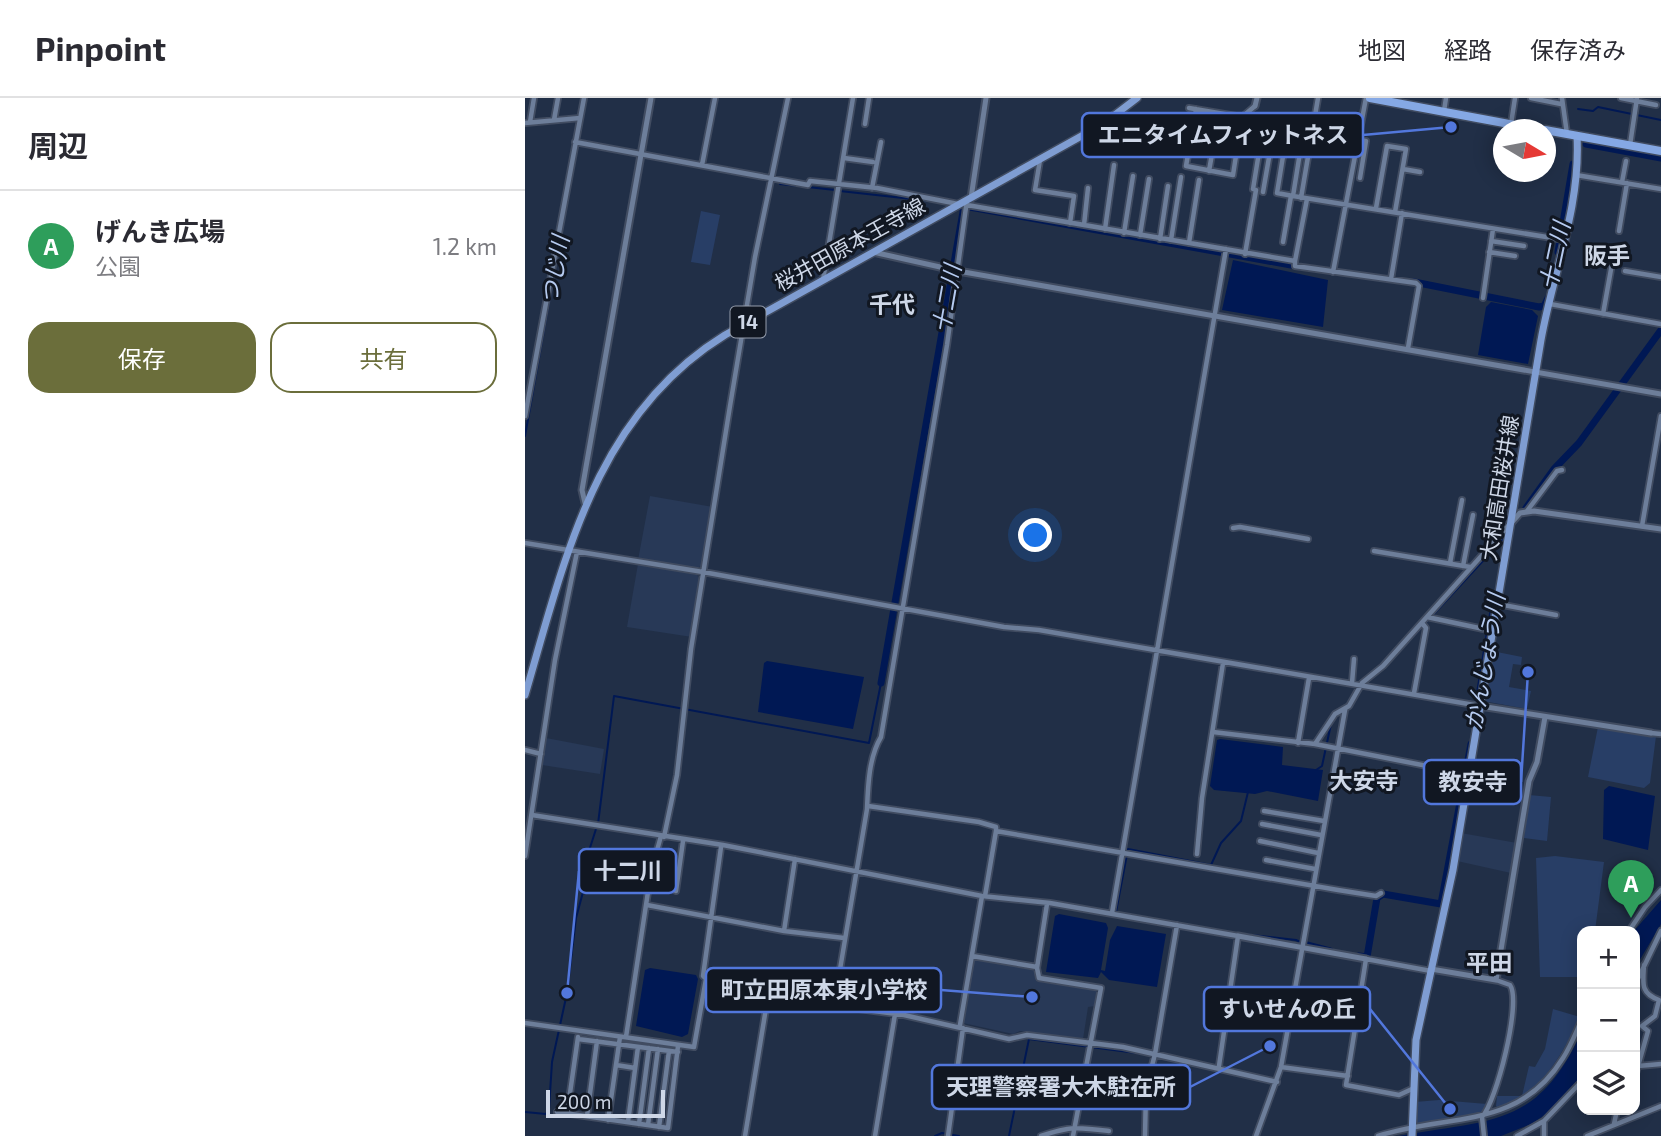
<!DOCTYPE html>
<html lang="ja">
<head>
<meta charset="utf-8">
<style>
	:root { --surface:#fff; --page:#f7f7f7; --text:#2b2b33; --muted:#7c7c81; --line:#e1e1e2; --accent:#6b6e3b }
	body { margin:0; font-family:"Exo 2","Noto Sans JP",sans-serif; background:var(--page); color:var(--text) }
	.controls { position:absolute; right:21px; bottom:21px; display:grid; overflow:hidden; border-radius:14px; box-shadow:0 4px 18px #0003 }
	.controls button { width:63px; height:63px; display:grid; place-items:center; padding:0; border:0; border-bottom:2px solid var(--line); background:var(--surface); color:var(--text); font:35px sans-serif }
	.compass { position:absolute; left:968px; top:21px; width:63px; height:63px; border-radius:50%; background:var(--surface); box-shadow:0 4px 18px #0003; rotate:100deg }
	.scale { position:absolute; left:21px; bottom:18px; width:119px; box-sizing:border-box; padding-left:7px; border:4px solid #ced7e7; border-top:0; font-size:19px; line-height:24px; white-space:nowrap; color:#ced7e7; -webkit-text-stroke:5px #111722; paint-order:stroke }
	.you { position:absolute; left:511px; top:438px; width:24px; height:24px; margin:-18px; border:5px solid #fff; border-radius:50%; background:#1a73e8; box-shadow:0 0 0 10px #1a73e833 }
	.badge { display:grid; place-items:center; width:46px; height:46px; border-radius:50%; background:var(--accent); color:#fff; font-size:23px; font-weight:700 }
	.pin { position:absolute; translate:-50% -58px; filter:drop-shadow(0 2px 4px #0008) }
	.pin::after { content:''; position:absolute; top:37px; width:24px; height:21px; background:inherit; clip-path:polygon(0 0,100% 0,50% 100%) }
	.list { margin:0; padding:0; list-style:none }
	h2 { display:flex; justify-content:space-between; align-items:center; height:91px; margin:0; padding:0 28px; font-size:30px }
	h2 small { font-size:23px; font-weight:400; color:var(--muted) }
	.list li { display:grid; grid-template-columns:46px 1fr auto; gap:21px; align-items:center; box-sizing:border-box; height:112px; padding:0 28px; border-top:2px solid var(--line) }
	.list b { display:block; font-size:26px; white-space:nowrap }
	.list p { margin:0; font-size:23px; white-space:nowrap; color:var(--muted) }
	.list em { font-size:23px; font-style:normal; color:var(--muted) }
	.actions { display:flex; gap:14px; padding:21px 28px }
	.actions a { flex:1; padding:16px 0; border:2px solid var(--accent); border-radius:21px; text-align:center; font-size:24px; color:var(--accent) }
	.actions .main { background:var(--accent); color:#fff }
	.icon { flex:none; width:38px; height:38px; fill:none; stroke:currentColor; stroke-width:2; stroke-linecap:round; stroke-linejoin:round }
	.map { position:relative; flex:none; width:1136px; height:1038px; overflow:hidden }
	header { display:flex; align-items:center; gap:42px; box-sizing:border-box; height:98px; padding:0 35px; background:var(--surface); border-bottom:2px solid var(--line) }
	header strong { font-size:33px }
	nav { display:flex; gap:38px; margin-inline-start:auto; font-size:24px }
	main { display:flex }
	aside { flex:1; background:var(--surface) }
	.map>svg:first-child { display:block }
	.built { fill:#283957 }
	.green { fill:#283e66 }
	.water { fill:#001854 }
	.lines { fill:none; stroke-linecap:round; stroke-linejoin:round }
	.stream { stroke:#001854; stroke-width:2 }
	.river { stroke:#001854; stroke-width:7 }
	.minor-casing { stroke:#414c61; stroke-width:8 }
	.tertiary-casing { stroke:#414c61; stroke-width:9 }
	.primary-casing { stroke:#414c61; stroke-width:10 }
	.trunk-casing { stroke:#414c61; stroke-width:11 }
	.minor { stroke:#6d7e9a; stroke-width:4.5 }
	.tertiary { stroke:#6d7e9a; stroke-width:5 }
	.primary { stroke:#7f9dd2; stroke-width:7 }
	.trunk { stroke:#85a8e4; stroke-width:8 }
	.labels { text-anchor:middle; stroke-width:6; stroke-linejoin:round; paint-order:stroke }
	.shield { fill:#111722; stroke:#959dac; stroke-width:2 }
	.shield-label { font-size:19px; font-weight:bold; fill:#ced7e7 }
	.street-label { font-size:21px; fill:#ced7e7; stroke:#111722 }
	.water-label { font-size:23px; font-style:italic; fill:#b6cbf0; stroke:#111722 }
	.neighbourhood-label { font-size:23px; font-weight:bold; fill:#ced7e7; stroke:#111722 }
	.leader { fill:none; stroke:#5277dc; stroke-width:2.5 }
	.callout-dot { fill:#5277dc; stroke:#111722; stroke-width:2.5 }
	.callout { fill:#111722; stroke:#5277dc; stroke-width:2.5 }
	.callout-label { font-size:23px; text-anchor:middle; font-weight:bold; fill:#ced7e7 }
</style>
</head>
<body>
<header>
<strong>Pinpoint</strong>
<nav><a>地図</a><a>経路</a><a>保存済み</a></nav>
</header>
<main>
<aside>
<h2>周辺<small></small></h2>
<ul class="list">
<li><span class="badge" style="background:#2e9e5b">A</span><div><b>げんき広場</b><p>公園</p></div><em>1.2 km</em></li>
</ul>
<div class="actions"><a class="main">保存</a><a>共有</a></div>
</aside>
<div class="map">
<svg width="1136" height="1038" viewBox="0 0 1136 1038">
	<rect width="100%" height="100%" fill="#212f47"/>
	<!-- built -->
	<path class="built" d="M125 398 188 409 179 466 171 471 113 462Z
		M113 466 172 477 176 483 167 539 102 529Z
		M21 640 79 651 75 676 17 667Z
		M936 735 992 745 986 775 932 763Z
		M449 860 509 870 512 882 572 891 570 908 563 909 558 941 495 933 488 936 438 925Z"/>
	<!-- green -->
	<path class="green" d="M176 113 195 117 185 167 166 164Z
		M967 553 997 559 996 567 988 566 984 589 1006 593 1002 611 958 603Z
		M1073 629 1131 638 1125 685 1119 690 1063 679Z
		M1004 697 1026 699 1022 743 999 740Z
		M1030 758 1079 764 1070 833H1057V879H1015L1011 760Z
		M1028 911 1055 919C1036 959 1017 993 976 1012L971 1008 972 998H997L1004 968 1010 969 1020 951Z
		M914 1002 962 1006 959 1015 890 1026V1004Z"/>
	<!-- water -->
	<path class="water" d="M708 162 803 182 798 229 697 212Z
		M966 204 1007 212 1013 218 1003 266 953 257 961 209Z
		M242 563 339 579 328 631 233 614 239 565Z
		M695 641 758 649 757 667 798 672 793 703 742 693 730 696 689 692 685 688 692 642Z
		M1084 688 1130 698 1123 752 1078 741 1079 692Z
		M1136 802V826L1110 870 1109 833Z
		M534 816 581 825 583 830 576 872 580 873 585 842 592 828 641 836 632 889 584 882 576 874 573 880 521 874 530 818Z
		M125 870 171 877 173 881 163 936 157 939 111 928 120 872Z
		M1057 933 1056 981 1032 1009 1006 1026 976 1038H874C967 1021 1013 1030 1057 933Z"/>
	<g class="lines">
		<!-- stream -->
		<path class="stream" d="M1053 11 1068 13 1073 9 1136 22
			M255 86 310 92
			M315 93 414 104
			M0 338 30 171
			M870 558 980 439
			M791 672 797 668 806 626
			M73 726 89 598 344 645 356 585
			M591 814 603 751 686 767 696 745 716 723 723 694
			M717 836 771 842 782 847
			M696 966 707 896
			M0 1014 21 1016 24 1011 27 964 42 895 51 820 61 783 63 756 71 731
			M410 1038 417 1035 434 1038
			M484 1038 504 941 619 956"/>
		<!-- river -->
		<path class="river" d="M1061 46 1136 60
			M1033 154 1048 66
			M889 184 1014 209 1019 208 1023 200
			M1001 410 1029 371 1054 345 1136 232
			M356 585 439 108 777 169
			M952 610 970 501
			M782 847 805 853
			M834 858 842 859 852 800 858 796 916 806 946 646"/>
		<!-- minor casing -->
		<g class="minor-casing">
			<path id="minor" d="M1006 0 1036 6
				M1037 0 1042 36
				M1096 0 1131 7
				M664 10 717 19 730 8
				M671 11 661 68 708 77 717 19
				M919 13 921 0
				M29 22 33 0
				M5 24 9 0
				M0 25 55 20
				M340 26 344 0
				M986 26 990 0
				M761 40 777 42 768 98 752 95Z
				M833 42 841 43 835 80
				M50 44 283 87 285 83 352 90 433 106
				M1105 47 1112 0
				M319 60 348 64
				M515 62 510 92 549 98 545 125
				M177 67 190 0
				M878 71 895 74
				M684 73 694 16
				M1051 77 1136 91
				M1097 84 1101 63
				M347 90 356 44
				M728 91 737 36
				M738 94 749 31
				M768 98 1040 142
				M776 100 793 0
				M442 107 770 163V168L891 185 894 188 883 250
				M851 110 862 48 881 51 870 114
				M559 127 563 90
				M580 131 589 67
				M1094 133 1102 85
				M599 135 608 78
				M615 137 624 81
				M635 141 643 88
				M646 142 656 79
				M966 143 999 148
				M758 144 766 98
				M664 145 674 82
				M964 154 990 158
				M720 156 731 92
				M770 163 782 101
				M1100 173 1136 179
				M808 174 841 0
				M866 181 877 115
				M298 182 328 0
				M958 200 968 131
				M1025 206 1136 226
				M1078 216 1090 149
				M0 318 59 0
				M1002 413 1032 373 1037 372
				M1117 428 1136 318
				M708 430 715 429 783 441
				M0 445 178 474 479 529 514 532 955 608
				M849 453 945 469
				M925 465 937 402
				M938 468 948 417
				M973 506 1031 517
				M902 519 968 533
				M827 585 829 561
				M889 595 901 530 897 525
				M688 634 790 646 943 676
				M1126 635 1136 636
				M773 645 784 580
				M790 646 810 616 824 608 837 585 858 568 984 427
				M0 652 16 656
				M343 708 454 724 471 729V733L813 792 851 798 856 795
				M739 713 799 723
				M7 717 198 747 457 798 525 805 713 838 694 968
				M737 726 796 737
				M139 739 152 677 166 551 205 308 230 159 263 0
				M735 743 793 755
				M672 756 677 700 698 565
				M0 758 30 562 52 454
				M741 762 790 771
				M151 793 158 743
				M460 798 471 733
				M522 806 512 870 514 880 576 890 548 1038
				M122 807 259 833 270 761
				M587 815 701 151
				M259 833 319 840
				M1104 833 1120 809 1136 792
				M447 858 512 869
				M181 881 259 901 379 917 484 941 502 937 598 949 752 984
				M1110 887 1136 833
				M309 907 342 711C343 687 344 659 356 639L422 247 442 102
				M0 925 169 949 181 881 178 878 196 749
				M435 927 457 798
				M101 939 126 774 136 738
				M53 941 153 954
				M91 967 110 970
				M1113 968 1136 966
				M756 969 823 978
				M1110 979 1123 933 1117 928 1130 918 1134 902C1115 895 1118 885 1119 867
				M887 991 874 997 821 987 841 861 906 873
				M32 1014 143 1030 153 948
				M42 1016 53 939
				M62 1018 72 943
				M83 1022 95 939
				M1019 1023V1038
				M103 1024 113 949
				M114 1026 124 950
				M1089 1026 1092 1012
				M123 1027 133 951
				M134 1029 144 953
				M220 1038 243 898
				M350 1038 370 916
				M423 1038 438 930
				M516 1038C546 1028 552 1029 584 1033
				M620 1038 621 991 630 956 652 827
				M731 1038 756 969 820 612
				M853 1038C923 1015 993 1033 1038 960 1046 948 1051 934 1057 921
				M959 1038 957 1019C971 1005 997 904 985 887L971 882
				M992 1038 1019 1023 1057 983
				M1062 1038 1136 1008"/>
		</g>
		<!-- tertiary casing -->
		<g class="tertiary-casing">
			<path id="tertiary" d="M730 8 732 0
				M446 100 461 0
				M348 154 433 173 1136 296
				M60 405 57 392 61 369 126 0
				M987 424 995 415 1009 413 1136 431
				M955 608 1126 635
				M713 838 841 861
				M906 871 971 882 1004 683 1012 664 1020 619"/>
		</g>
		<!-- primary casing -->
		<g class="primary-casing">
			<path id="primary" d="M0 597C40 461 70 317 200 237L578 26 612 0
				M887 1038 891 942 928 772 1016 242C1028 175 1056 108 1052 38"/>
		</g>
		<!-- trunk casing -->
		<g class="trunk-casing">
			<path id="trunk" d="M845 0 1016 32
				M1020 32 1136 53"/>
		</g>
		<!-- minor -->
		<use href="#minor" class="minor"/>
		<!-- tertiary -->
		<use href="#tertiary" class="tertiary"/>
		<!-- primary -->
		<use href="#primary" class="primary"/>
		<!-- trunk -->
		<use href="#trunk" class="trunk"/>
	</g>
	<g class="labels">
		<!-- shield labels -->
		<rect class="shield" x="205.5" y="208.5" width="35" height="31" rx="5"/>
		<g class="shield-label">
			<text x="223" y="231">14</text>
		</g>
		<!-- street labels -->
		<g class="street-label">
			<text transform="translate(325 147) rotate(-29)" y="7">桜井田原本王寺線</text>
			<text transform="translate(975 390) rotate(-81)" y="7">大和高田桜井線</text>
		</g>
		<!-- water labels -->
		<g class="water-label">
			<text transform="translate(1030 158) rotate(-78)" y="8">十二川</text>
			<text transform="translate(30 172) rotate(-80)" y="8">つじ川</text>
			<text transform="translate(422 201) rotate(-80)" y="8">十二川</text>
			<text transform="translate(960 564) rotate(-80)" y="8">かんじょう川</text>
		</g>
		<!-- neighbourhood labels -->
		<g class="neighbourhood-label">
			<text x="1082" y="166">阪手</text>
			<text x="367" y="215">千代</text>
			<text x="839" y="691">大安寺</text>
			<text x="964" y="873">平田</text>
		</g>
	</g>
	<!-- callouts -->
	<path class="leader" d="M926 29L838 37M1003 574L996 684M42 895L54 773M507 899L416 892M925 1011L845 911M745 948L665 989"/>
	<g class="callout-dot">
		<circle cx="926" cy="29" r="7"/>
		<circle cx="1003" cy="574" r="7"/>
		<circle cx="42" cy="895" r="7"/>
		<circle cx="507" cy="899" r="7"/>
		<circle cx="925" cy="1011" r="7"/>
		<circle cx="745" cy="948" r="7"/>
	</g>
	<g class="callout">
		<rect x="557" y="15" width="281" height="44" rx="7"/>
		<rect x="899" y="662" width="97" height="44" rx="7"/>
		<rect x="54" y="751" width="97" height="44" rx="7"/>
		<rect x="181" y="870" width="235" height="44" rx="7"/>
		<rect x="679" y="889" width="166" height="44" rx="7"/>
		<rect x="407" y="967" width="258" height="44" rx="7"/>
	</g>
	<g class="callout-label">
		<text x="698" y="45">エニタイムフィットネス</text>
		<text x="948" y="692">教安寺</text>
		<text x="103" y="781">十二川</text>
		<text x="299" y="900">町立田原本東小学校</text>
		<text x="762" y="919">すいせんの丘</text>
		<text x="536" y="997">天理警察署大木駐在所</text>
	</g>
</svg>
<div class="controls">
<button>+</button>
<button>−</button>
<button><svg class="icon" aria-label="layers" viewBox="0 0 24 24"><path d="M12 4l9 5-9 5-9-5zM3 14l9 5 9-5"/></svg></button>
</div>
<svg class="compass" viewBox="-18 -18 36 36"><path d="M0-13l5 13h-10z" fill="#e53935"/><path d="M0 13l5-13h-10z" fill="#7c7c81"/></svg>
<div class="scale">200 m</div>
<div class="you"></div>
<div class="pin badge" style="left:1106px;top:820px;background:#2e9e5b">A</div>
</div>
</main>
</body>
</html>
